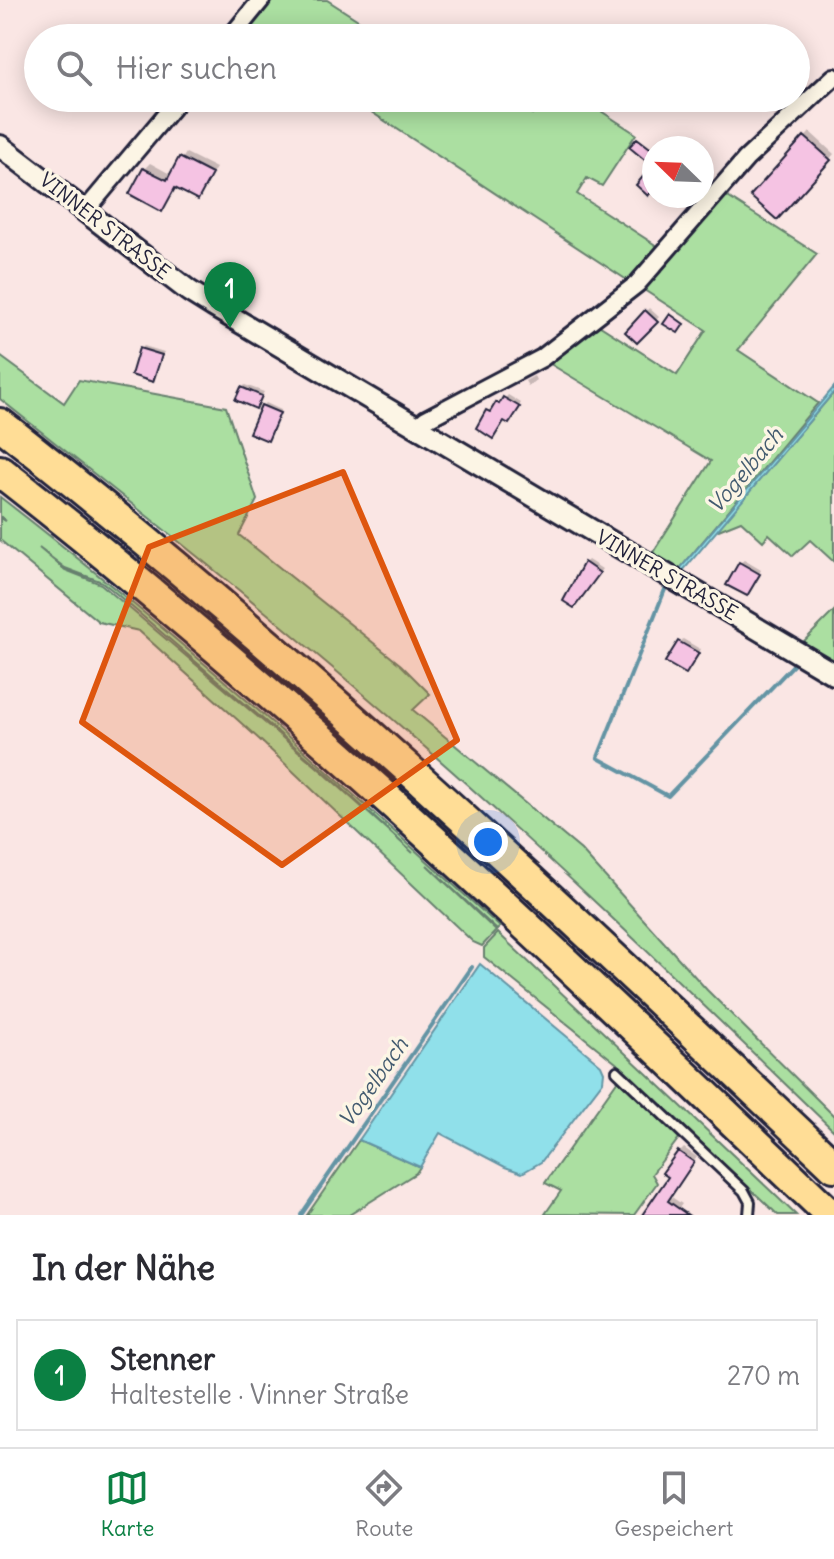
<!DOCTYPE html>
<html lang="de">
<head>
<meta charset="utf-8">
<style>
	:root { --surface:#fff; --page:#f7f7f7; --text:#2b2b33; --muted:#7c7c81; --line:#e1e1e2; --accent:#0b8043 }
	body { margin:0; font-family:Delius,sans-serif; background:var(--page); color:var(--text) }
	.compass { position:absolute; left:642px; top:136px; width:72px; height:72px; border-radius:50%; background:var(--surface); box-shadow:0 4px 20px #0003; rotate:293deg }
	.you { position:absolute; left:488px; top:842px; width:28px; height:28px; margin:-20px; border:6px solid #fff; border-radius:50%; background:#1a73e8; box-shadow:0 0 0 12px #1a73e833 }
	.badge { display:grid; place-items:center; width:52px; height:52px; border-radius:50%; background:var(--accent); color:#fff; font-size:26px; font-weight:700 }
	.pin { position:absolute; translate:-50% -66px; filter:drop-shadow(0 2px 4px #0008) }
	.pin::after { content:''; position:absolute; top:42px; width:28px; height:24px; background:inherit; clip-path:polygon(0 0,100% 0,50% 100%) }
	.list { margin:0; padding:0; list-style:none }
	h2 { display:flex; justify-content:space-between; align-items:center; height:104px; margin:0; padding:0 32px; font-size:34px }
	h2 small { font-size:26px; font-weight:400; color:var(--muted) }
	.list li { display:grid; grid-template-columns:52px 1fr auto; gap:24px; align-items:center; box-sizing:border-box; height:112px; margin:0 16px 16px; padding:0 16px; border:2px solid var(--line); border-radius:0px }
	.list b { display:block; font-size:30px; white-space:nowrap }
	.list p { margin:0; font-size:26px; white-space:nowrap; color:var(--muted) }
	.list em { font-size:26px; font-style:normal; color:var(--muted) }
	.icon { flex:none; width:44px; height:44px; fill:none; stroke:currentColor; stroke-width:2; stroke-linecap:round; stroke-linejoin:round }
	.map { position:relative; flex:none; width:834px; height:1215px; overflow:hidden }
	.search { position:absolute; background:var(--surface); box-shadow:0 4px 20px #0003; left:24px; right:24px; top:24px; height:88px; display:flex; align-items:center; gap:20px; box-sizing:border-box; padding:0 28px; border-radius:44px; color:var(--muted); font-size:30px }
	.sheet { height:232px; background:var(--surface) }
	nav { display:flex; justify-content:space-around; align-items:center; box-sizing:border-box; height:112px; border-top:2px solid var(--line); background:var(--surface); font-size:22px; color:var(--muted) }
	nav a { display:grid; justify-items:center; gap:4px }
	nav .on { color:var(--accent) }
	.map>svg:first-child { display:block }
	.green { fill:#abdfa1; stroke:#66806e; stroke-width:2; fill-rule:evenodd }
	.water { fill:#90e0ea; stroke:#6494a4; stroke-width:2 }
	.shadow { fill:#0003 }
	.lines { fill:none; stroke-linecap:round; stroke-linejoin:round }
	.stream { stroke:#6494a4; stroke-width:4 }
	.building { fill:#f5c3e3; stroke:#22223b; stroke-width:2 }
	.service-casing { stroke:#22223b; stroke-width:14 }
	.minor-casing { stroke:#22223b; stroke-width:22 }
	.tertiary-casing { stroke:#22223b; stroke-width:26 }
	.motorway-casing { stroke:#22223b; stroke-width:36 }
	.service { stroke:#fcf5e5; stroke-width:8 }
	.minor { stroke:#fcf5e5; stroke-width:16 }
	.tertiary { stroke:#fcf5e5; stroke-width:20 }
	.motorway { stroke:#ffdd96; stroke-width:30 }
	.marked { fill:#de560e; fill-opacity:0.2; stroke:#de560e; stroke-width:6; stroke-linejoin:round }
	.labels { text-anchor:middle; stroke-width:7; stroke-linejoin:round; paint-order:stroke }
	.street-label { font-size:20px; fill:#22223b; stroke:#fcf5e5 }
	.water-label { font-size:22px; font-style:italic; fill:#435b70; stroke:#fcf5e5 }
</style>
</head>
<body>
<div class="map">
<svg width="834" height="1215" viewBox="0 0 834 1215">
	<rect width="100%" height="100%" fill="#fae6e4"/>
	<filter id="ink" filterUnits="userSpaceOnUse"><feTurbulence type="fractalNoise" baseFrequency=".0125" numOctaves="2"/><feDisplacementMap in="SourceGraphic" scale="16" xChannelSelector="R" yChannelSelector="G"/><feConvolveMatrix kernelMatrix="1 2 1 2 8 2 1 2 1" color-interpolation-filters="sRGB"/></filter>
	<g filter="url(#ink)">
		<!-- green -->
		<path class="green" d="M273 0H327L386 38H257L246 31Z
			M350 98H507L532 114 543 98H581L636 134 602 186 587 178 577 194 660 248 630 282Z
			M723 194 817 254 738 350 818 403 679 570 652 554 711 461 547 362 597 324 677 375 706 330 641 288Z
			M0 356 64 403 79 380 226 407 257 500 239 535 401 665 430 694 413 710 581 850 707 990 834 1116V1131C693 995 552 857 404 729 273 615 136 507 0 399Z
			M834 392V562L810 540 793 556 769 534 763 541 741 521 716 531Z
			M0 497C174 631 337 779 500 927L497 930 427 865 496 931 482 946 473 942 260 740 139 631 99 622 0 540V518L6 521 0 516ZM39 548 65 568 102 582 112 590 327 774 413 853 316 766 101 584 65 570Z
			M834 611V662L802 643Z
			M498 933 773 1193 796 1215H778L626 1071 484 957V948Z
			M618 1080 679 1138 652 1174 657 1183 634 1215 545 1214 561 1191 545 1183Z
			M359 1140 420 1167 416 1173 349 1215H307Z"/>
		<!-- water -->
		<path class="water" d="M834 387V392L682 572 679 570Z
			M480 964 601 1065 604 1072 603 1081 541 1162 522 1173 505 1167 440 1133 420 1167 359 1140Z"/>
		<!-- shadow -->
		<path class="shadow" d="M810 132 834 154 777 218 753 196Z
			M186 153 216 168 197 198 177 187 162 209 144 169 150 163 172 175Z
			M654 167V196H669L663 203 639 185Z
			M649 308 659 317 637 340 628 332Z
			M144 346 164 352 153 379 141 349Z
			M534 376 536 380 528 386 525 381Z
			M245 385 264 392 256 407 242 388Z
			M508 395 521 403 512 418 488 412 491 409 493 410 501 400 503 401Z
			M266 403 281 410 268 439 262 406Z
			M588 560 602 569 577 603 585 563Z
			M744 560 761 570 750 591 740 563Z
			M683 639 700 649 689 668 668 661Z
			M684 1148 697 1157 670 1196 682 1204 679 1208 690 1215H654L680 1152Z"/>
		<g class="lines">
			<!-- stream -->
			<path class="stream" d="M598 757 666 587
				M598 758 668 796 797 661
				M301 1215 472 967"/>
		</g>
		<!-- building -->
		<path class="building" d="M804 136 831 160 777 220 750 196Z
			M637 138 654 151V188L648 196 636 185 652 166 629 147Z
			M179 157 212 174 198 200 175 188 162 212 129 194 143 168 167 180Z
			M645 310 658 322 637 343 625 332Z
			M670 314 684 324 678 333 663 324Z
			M139 348 162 355 153 382 131 375Z
			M241 387 262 396 256 409 235 400Z
			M503 397 520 407 509 424 504 421 493 439 476 428 486 410 490 412 496 402 499 404Z
			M261 405 280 413 268 441 249 433Z
			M584 562 600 573 574 608 563 601Z
			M739 562 760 574 747 596 726 585Z
			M678 641 699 653 686 674 665 662Z
			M678 1151 694 1162 668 1201 688 1215H642L668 1177 662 1173Z"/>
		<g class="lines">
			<!-- service casing -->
			<g class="service-casing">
				<path id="service" d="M617 1071 744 1191 750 1202 749 1215"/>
			</g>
			<!-- minor casing -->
			<g class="minor-casing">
				<path id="minor" d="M230 38 261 0
					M86 210 180 98
					M417 427 426 419 542 358 637 284 746 159 834 77"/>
			</g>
			<!-- tertiary casing -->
			<g class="tertiary-casing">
				<path id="tertiary" d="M0 146 189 291 213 306 834 674"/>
			</g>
			<!-- motorway casing -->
			<g class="motorway-casing">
				<path id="motorway" d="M0 424C295 654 563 909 834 1166
					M0 471C294 700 562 958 831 1215"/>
			</g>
			<!-- service -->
			<use href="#service" class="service"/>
			<!-- minor -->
			<use href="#minor" class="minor"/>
			<!-- tertiary -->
			<use href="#tertiary" class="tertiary"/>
			<!-- motorway -->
			<use href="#motorway" class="motorway"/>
		</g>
	</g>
	<!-- marked area -->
	<path class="marked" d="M343 472 457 740 282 865 82 722 149 547Z"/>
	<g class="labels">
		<!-- street labels -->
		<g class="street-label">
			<text transform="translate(105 226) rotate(38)" y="7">VINNER STRASSE</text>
			<text transform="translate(667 575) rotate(30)" y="7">VINNER STRASSE</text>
		</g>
		<!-- water labels -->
		<g class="water-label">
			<text transform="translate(745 470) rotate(-50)" y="8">Vogelbach</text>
			<text transform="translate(373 1082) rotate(-55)" y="8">Vogelbach</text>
		</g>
	</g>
</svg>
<svg class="compass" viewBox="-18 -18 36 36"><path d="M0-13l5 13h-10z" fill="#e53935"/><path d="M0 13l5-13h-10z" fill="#7c7c81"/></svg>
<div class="you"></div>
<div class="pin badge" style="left:230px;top:328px">1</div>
<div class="search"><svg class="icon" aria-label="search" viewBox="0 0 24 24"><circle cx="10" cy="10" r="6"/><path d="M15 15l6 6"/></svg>Hier suchen</div>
</div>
<section class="sheet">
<h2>In der Nähe<small></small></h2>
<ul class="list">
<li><span class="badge">1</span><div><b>Stenner</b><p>Haltestelle · Vinner Straße</p></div><em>270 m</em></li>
</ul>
</section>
<nav>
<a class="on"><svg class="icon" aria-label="map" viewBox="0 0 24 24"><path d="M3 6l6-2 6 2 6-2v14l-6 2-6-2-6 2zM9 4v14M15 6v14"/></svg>Karte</a>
<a><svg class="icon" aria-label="directions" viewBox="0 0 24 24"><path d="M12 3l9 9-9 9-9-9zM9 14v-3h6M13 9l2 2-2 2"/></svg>Route</a>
<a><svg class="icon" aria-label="saved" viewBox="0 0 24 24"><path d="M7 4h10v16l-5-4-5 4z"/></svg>Gespeichert</a>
</nav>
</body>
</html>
